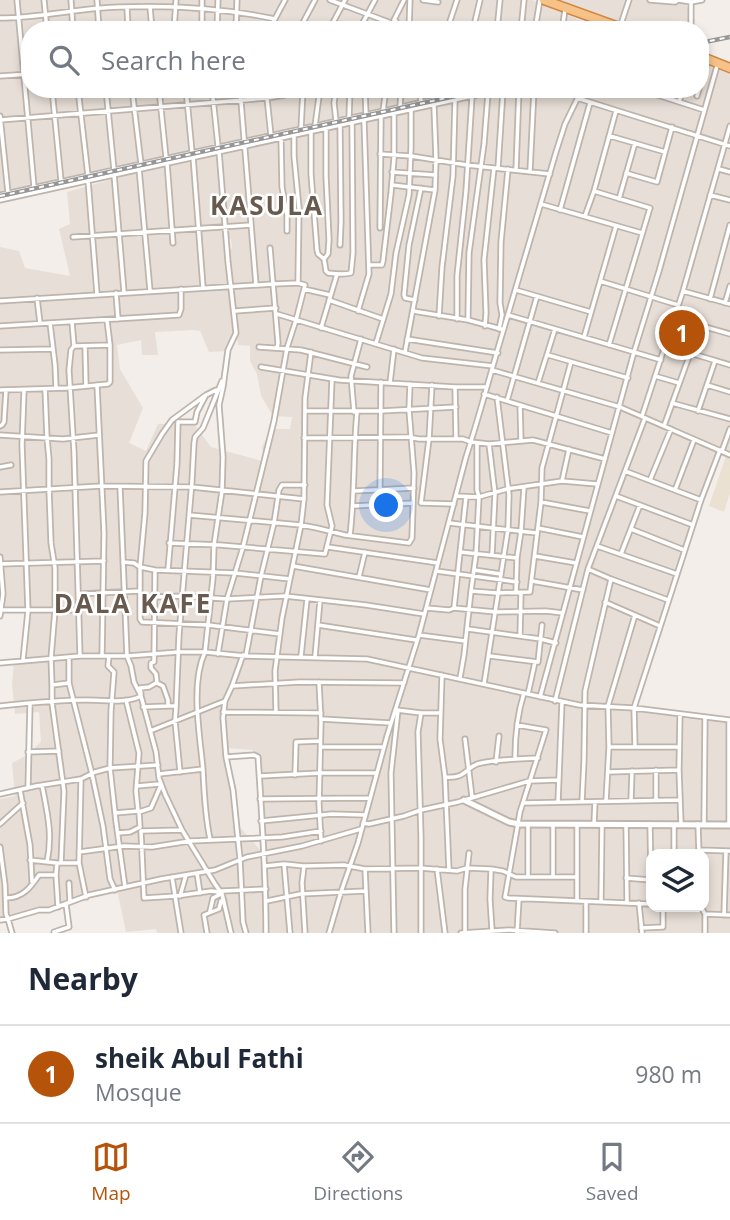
<!DOCTYPE html>
<html lang="en">
<head>
<meta charset="utf-8">
<style>
	:root { --surface:#fff; --page:#f2f2f3; --text:#1f2937; --muted:#747a83; --line:#e0e1e3; --accent:#b45309 }
	body { margin:0; font-family:"Open Sans",sans-serif; background:var(--page); color:var(--text) }
	.controls { position:absolute; right:21px; bottom:21px; display:grid; overflow:hidden; border-radius:14px; box-shadow:0 4px 10px #0003 }
	.controls button { width:63px; height:63px; display:grid; place-items:center; padding:0; border:0; border-bottom:2px solid var(--line); background:var(--surface); color:var(--text); font:35px sans-serif }
	.you { position:absolute; left:387px; top:506px; width:24px; height:24px; margin:-18px; border:5px solid #fff; border-radius:50%; background:#1a73e8; box-shadow:0 0 0 10px #1a73e833 }
	.badge { display:grid; place-items:center; width:46px; height:46px; border-radius:50%; background:var(--accent); color:#fff; font-size:23px; font-weight:700 }
	.pin { position:absolute; translate:-50% -50%; border:4px solid #fff; box-shadow:0 2px 7px #0006 }
	.list { margin:0; padding:0; list-style:none }
	h2 { display:flex; justify-content:space-between; align-items:center; height:91px; margin:0; padding:0 28px; font-size:30px }
	h2 small { font-size:23px; font-weight:400; color:var(--muted) }
	.list li { display:grid; grid-template-columns:46px 1fr auto; gap:21px; align-items:center; box-sizing:border-box; height:98px; padding:0 28px; border-top:2px solid var(--line) }
	.list b { display:block; font-size:26px; white-space:nowrap }
	.list p { margin:0; font-size:23px; white-space:nowrap; color:var(--muted) }
	.list em { font-size:23px; font-style:normal; color:var(--muted) }
	.icon { flex:none; width:38px; height:38px; fill:none; stroke:currentColor; stroke-width:2; stroke-linecap:round; stroke-linejoin:round }
	.map { position:relative; flex:none; width:730px; height:933px; overflow:hidden }
	.search { position:absolute; background:var(--surface); box-shadow:0 4px 10px #0003; left:21px; right:21px; top:21px; height:77px; display:flex; align-items:center; gap:18px; box-sizing:border-box; padding:0 24px; border-radius:28px; color:var(--muted); font-size:26px }
	.sheet { height:189px; background:var(--surface) }
	nav { display:flex; justify-content:space-around; align-items:center; box-sizing:border-box; height:98px; border-top:2px solid var(--line); background:var(--surface); font-size:19px; color:var(--muted) }
	nav a { display:grid; justify-items:center; gap:4px }
	nav .on { color:var(--accent) }
	.map>svg:first-child { display:block }
	.residential { fill:#e7dfd7; fill-rule:evenodd }
	.education { fill:#ebe1d3 }
	.lines { fill:none; stroke-linecap:round; stroke-linejoin:round }
	.minor-casing { stroke:#beb4ac; stroke-width:7 }
	.tertiary-casing { stroke:#beb4ac; stroke-width:9 }
	.trunk-casing { stroke:#d38642; stroke-width:11 }
	.minor { stroke:#fff; stroke-width:3.5 }
	.tertiary { stroke:#fff; stroke-width:5 }
	.trunk { stroke:#f6c288; stroke-width:8 }
	.rail-casing { stroke:#979797; stroke-width:4.5 }
	.rail { stroke:#fff; stroke-width:2; stroke-dasharray:5; stroke-linecap:butt }
	.labels { text-anchor:middle; stroke-width:5; stroke-linejoin:round; paint-order:stroke }
	.district-label { font-size:26px; font-weight:bold; letter-spacing:2px; fill:#685a4f; stroke:#fff }
</style>
</head>
<body>
<div class="map">
<svg width="730" height="933" viewBox="0 0 730 933">
	<rect width="100%" height="100%" fill="#f3eee9"/>
	<!-- residential -->
	<path class="residential" d="M0 0H532L604 30H30V89H238L243 141 0 193Z
		M551 0H684L696 28 693 30H632Z
		M700 60 730 71V456L718 452 632 708 730 718V933H331L351 871 362 830 327 933H157L156 929 126 932 117 890 85 897 33 913 0 920V799L15 796 12 763 33 752 36 750 35 747 41 742 39 712 15 714 12 685 14 661 22 658 29 613 3 611 0 614V247L19 251 25 268 70 276 59 229 70 224 67 192 169 163 217 152 235 335 229 351 209 352 200 331 194 330 155 332 158 355H142L141 340 117 345 120 369 143 408 129 443 146 451 158 424 181 423 194 424 211 447 262 461 242 546 264 459 262 447 271 429H290L292 417 273 416 261 396 257 374 250 361V346L238 345 228 257V252L232 248 231 239 227 238 220 151 239 148 244 144 240 89H700ZM226 748 253 750 254 758 259 766 261 839 264 851 277 850 264 854 237 824 227 769ZM651 854H704V907H651Z"/>
	<!-- education -->
	<path class="education" d="M726 456 730 457V493L724 512 709 506Z"/>
	<g class="lines">
		<!-- minor casing -->
		<g class="minor-casing">
			<path id="minor" d="M17 0 34 187
				M44 0 47 30
				M71 0 73 30
				M97 0 99 30
				M202 0V30
				M330 0 391 23
				M423 0 438 2
				M650 0 675 2 678 0
				M679 0 691 2 702 0
				M691 2V30
				M127 7 128 30
				M150 7 152 30
				M0 18C40 18 79 8 119 7 171 5 224 8 275 19
				M394 20 404 0
				M397 24 419 30
				M620 27 629 0
				M174 30 176 0
				M217 30 218 0
				M236 30 237 0
				M269 30 285 0
				M299 30 315 0
				M329 30 345 0
				M359 30 375 0
				M389 30 397 26 396 21 391 23 392 27
				M409 30 410 0
				M447 30 457 0
				M473 30 480 0
				M497 30 500 0
				M521 30 524 0
				M535 30 540 0
				M562 30 565 10
				M0 76 30 74
				M700 86 707 62
				M52 89 61 181
				M78 89 88 176
				M106 89 114 170
				M132 89 141 164
				M159 89 166 158
				M186 89 192 152
				M212 89 218 146
				M240 89 256 285
				M336 89 334 103 336 121
				M365 89 366 115
				M420 89 421 103
				M434 89V100
				M639 89 704 110
				M697 96 699 89
				M267 98 271 136
				M577 98 730 146
				M679 102 683 89
				M400 108 401 89
				M383 111 386 89
				M0 116 8 193
				M349 118 350 89
				M0 120 267 98 285 95 286 89
				M315 126 320 89
				M326 127V176L329 240 328 254 324 259 326 271 328 273C336 274 344 275 351 273L353 253 352 122
				M301 129 303 89
				M311 132V174L317 250 318 254 324 259
				M294 135V156L299 208 298 283
				M610 136 665 152
				M281 138 282 187 287 215V231
				M380 154 411 156 467 165 550 174
				M193 156 203 287
				M167 162 173 243
				M139 168 150 291
				M498 168 503 90
				M719 169 730 172
				M516 170 519 89
				M530 171 534 89
				M392 172 435 175
				M626 173 657 182 672 127
				M114 174 124 292
				M88 180 97 294
				M392 185 435 190
				M594 191 650 208 609 345
				M0 195 483 89
				M710 195 730 200
				M619 199 635 143
				M0 200 504 89
				M541 204 642 233
				M560 210 590 103
				M585 216 594 191 616 111
				M380 228 381 117
				M73 237 251 225
				M340 245 341 222 340 125
				M270 248 278 343 277 348
				M370 265H382L383 261 391 193 394 158V114
				M600 281 678 305
				M304 289 330 295
				M516 290 591 312
				M683 291 730 304
				M116 293 118 319
				M37 298 40 323
				M710 299 730 225
				M329 300 383 319
				M415 300 405 298 404 295 409 245 421 188
				M0 301 273 284 298 283 305 285 296 320 287 348 274 421 243 547 227 599 218 654
				M725 303 730 286
				M235 311 276 308
				M358 311 369 274 364 120
				M413 311 468 320 501 329
				M277 314 422 358 493 366
				M508 315 661 360
				M439 316 442 267 453 176 455 100
				M674 318 730 334
				M457 319V276L466 191 472 97
				M468 320 469 253 484 144 488 93
				M72 322 74 346 71 350 69 370 74 452 80 656
				M50 323 55 365 56 388
				M0 326 179 315 181 309V289
				M485 326 486 313 484 260 494 168
				M321 328 337 274
				M499 329 502 315 500 303 501 242 508 169
				M584 337 616 226
				M407 339 498 353
				M376 343 391 294 396 253 409 195 411 147V111
				M74 346 110 345
				M85 347 86 386
				M259 347 301 350 367 367
				M0 350 53 349
				M405 352 435 190 436 159 434 106
				M690 353 730 365
				M548 355 628 378
				M261 367 339 380 455 387H485
				M492 370 620 407 730 455
				M655 376 679 383
				M390 383 394 349
				M538 383 555 329
				M97 385 104 533 102 656
				M707 385 730 392
				M455 387 456 439
				M45 389 47 438 49 459V489L51 543 55 568V610L51 658 52 685
				M0 390 67 388 108 384 110 382V345L107 320
				M484 394 612 433
				M206 395 172 420 162 434 146 461 145 513 140 567V619L142 622 208 625 280 634
				M507 401 537 296
				M672 403 730 419
				M520 405 521 441
				M305 411H381L456 407
				M698 411 715 361
				M354 412 351 376 361 339
				M642 416 683 291 730 126
				M0 426 2 425 4 422 6 390
				M664 426 700 326
				M0 435 63 439 99 435
				M304 438 408 437 419 439H463L471 442 489 444 533 440 605 459
				M489 444 495 494 492 555
				M722 451 730 429
				M0 467 11 465
				M625 471 701 500
				M650 480 671 429
				M562 481 569 449
				M120 487 127 656 131 666 134 682 141 696 156 752 159 778 165 794 182 830 215 884 222 894 231 933
				M380 489 381 382
				M675 490 694 440
				M354 491 414 488
				M0 492 101 486 192 487 304 499
				M456 496 479 497 507 489 562 481 597 484
				M616 496 693 525
				M541 502 590 511
				M421 503 429 439 432 385
				M421 503 454 504
				M353 506 413 503
				M189 515 301 525 317 528 345 535 409 543 412 538 414 473 409 410 410 384
				M449 523 537 533
				M538 528 583 537
				M631 529 684 550
				M350 535C355 494 353 453 357 412
				M169 543 220 545 325 554 332 526 327 505 332 379
				M597 546 677 574
				M328 547 438 563
				M460 552 517 558
				M621 554 640 505
				M535 556 576 563
				M0 557 3 594 0 616
				M123 562 134 563 140 567 155 570 235 573 290 579
				M0 564 104 561
				M293 566 431 590
				M588 569 611 579 668 600
				M155 570 154 662 151 663V668L156 674 157 683 163 686 168 700V706H176
				M168 570 177 464 178 422H195L197 412 206 395 216 390
				M474 570 501 574
				M436 571 517 582
				M359 577 365 552
				M532 581 583 590
				M471 591 497 593 530 592 541 502 542 468 571 362
				M516 592 517 558 521 531 524 487
				M78 594 139 591
				M155 597 183 596 227 599 285 596 366 605 424 614
				M605 602 660 626
				M427 608 449 610 454 608 496 612 546 611 563 613
				M454 608 466 497
				M2 610H79
				M318 625 416 640
				M468 629 541 639 556 643
				M419 635 465 641
				M520 636 521 593
				M243 655 232 686 225 701 223 718 226 757 233 790 240 859 243 922 246 933
				M246 655 261 576 274 523 279 490 282 485H305
				M109 656 108 666 114 672 111 711 110 768 116 822 125 887
				M301 656 307 599
				M490 656 538 662 542 625
				M69 657V683L92 774 103 826 110 879 115 890
				M315 657 320 600
				M23 660 28 611 22 445 24 390
				M0 663 80 656H127L179 652H205L245 656 367 659 579 705 634 708 730 720
				M442 675 440 739 445 777 449 870
				M460 678 464 655 471 591 476 554 479 497 477 490V444
				M319 682 321 722 319 804 321 841
				M484 684 508 529 509 495 497 397
				M232 686 300 682 404 683
				M141 694 140 688 149 687 156 683
				M528 694 535 662
				M540 697 634 352 659 271 717 66
				M555 701 588 569 645 418
				M0 706C29 703 59 700 87 700 104 700 126 704 141 696
				M143 707 168 706
				M397 710 421 713H440
				M223 712 321 713
				M276 712 275 671 282 618 301 525 304 499 305 398 311 352
				M421 713 418 732 421 837V933
				M680 714 679 770 681 824
				M321 719 391 723
				M517 725 546 730 520 812 505 897 508 898 651 904
				M150 731 225 701
				M465 739 472 797
				M321 747H384
				M609 747H679
				M635 747 634 708 701 500 720 450
				M28 752 59 751
				M226 757 254 755 258 757C262 815 266 874 266 933
				M515 758C515 735 517 715 524 693
				M496 762 499 736
				M656 770V800
				M180 772 175 721 176 708 179 635 192 481 194 443 195 437 203 428 222 381
				M608 772 679 770
				M159 774 203 769
				M295 775 296 742 320 741
				M260 776 320 773H377
				M445 777C468 779 465 766 481 763 499 759 519 759 538 758
				M81 779 79 863 86 897
				M42 785C47 812 53 834 47 862
				M137 786 159 784
				M28 788 30 704
				M20 790 30 845 32 882
				M0 794 36 786 81 779 95 772 110 768 158 765
				M260 799 369 798
				M631 800 632 771
				M606 801 609 747 608 706 635 615
				M558 802 562 702
				M582 802 584 760 585 691 611 579
				M523 803 680 800
				M115 813 138 811 136 791 139 753 126 700
				M261 821 332 814 365 815
				M363 823 369 824 404 816 421 810 458 802 529 781 559 780
				M0 824 23 803
				M594 824 595 802
				M626 824 627 903
				M650 824 651 880
				M698 824 699 854
				M704 824 705 718
				M729 825V720
				M182 830 141 831 144 898 176 896 211 891 219 892 220 894
				M118 833 130 832 140 827 139 812 151 808 161 785 159 784
				M210 839C205 816 204 793 203 770 200 735 190 684 205 652L213 578 214 545 222 491 223 457 219 405 223 387 228 350 236 333 228 262 219 151
				M0 847 5 885 6 914 8 919 39 910H49L89 895 161 879 215 870 247 857 302 846 361 829
				M699 850 730 851
				M79 852 124 846 152 847 190 841 282 837 321 831
				M674 854V825
				M59 863H79
				M61 863 64 791 52 703V685L69 683
				M284 864 290 933
				M265 866 284 864 304 866 344 865 365 869 420 868 457 871 467 868 491 869 503 871 516 877H577
				M304 866 302 883 305 933
				M365 869 368 933
				M437 869 445 933
				M491 869 490 899 492 930
				M197 873 200 893
				M56 875 58 907
				M553 876V824
				M172 877 181 933
				M528 877V825
				M626 878 651 880
				M69 883 70 902
				M222 891 266 889
				M180 896 186 875
				M6 898C23 898 31 887 39 875H56L57 863 30 860
				M267 901 300 894 365 891
				M577 901V824
				M601 902 602 824
				M639 903 642 933
				M701 907 705 914V933
				M210 911 213 898 219 895 218 893
				M705 914 730 915
				M724 915 726 851
				M0 920 8 919 12 933
				M641 928 663 927V907
				M54 933V932L69 927 66 904
				M207 933 204 915 219 909 221 901H224
				M329 933 341 892 358 843 387 736 419 635 466 457C480 414 491 371 504 328 521 269 539 211 556 152L565 124 582 89
				M394 933 391 773 398 710
				M461 933 509 930 555 933
				M465 933V889L469 853
				M517 933 519 899
				M586 933V902"/>
		</g>
		<!-- tertiary casing -->
		<g class="tertiary-casing">
			<path id="tertiary" d="M464 800 509 822 519 824 730 825"/>
		</g>
		<!-- trunk casing -->
		<g class="trunk-casing">
			<path id="trunk" d="M544 0 627 30
				M700 56 730 68"/>
		</g>
		<!-- minor -->
		<use href="#minor" class="minor"/>
		<!-- tertiary -->
		<use href="#tertiary" class="tertiary"/>
		<!-- trunk -->
		<use href="#trunk" class="trunk"/>
		<!-- rail casing -->
		<g class="rail-casing">
			<path id="rail" d="M700 43 730 37
				M0 196 487 89"/>
		</g>
		<!-- rail -->
		<use href="#rail" class="rail"/>
	</g>
	<g class="labels">
		<!-- district labels -->
		<g class="district-label">
			<text x="267" y="215">KASULA</text>
			<text x="133" y="613">DALA KAFE</text>
		</g>
	</g>
</svg>
<div class="controls">
<button><svg class="icon" aria-label="layers" viewBox="0 0 24 24"><path d="M12 4l9 5-9 5-9-5zM3 14l9 5 9-5"/></svg></button>
</div>
<div class="you"></div>
<div class="pin badge" style="left:682px;top:333px">1</div>
<div class="search"><svg class="icon" aria-label="search" viewBox="0 0 24 24"><circle cx="10" cy="10" r="6"/><path d="M15 15l6 6"/></svg>Search here</div>
</div>
<section class="sheet">
<h2>Nearby<small></small></h2>
<ul class="list">
<li><span class="badge">1</span><div><b>sheik Abul Fathi</b><p>Mosque</p></div><em>980 m</em></li>
</ul>
</section>
<nav>
<a class="on"><svg class="icon" aria-label="map" viewBox="0 0 24 24"><path d="M3 6l6-2 6 2 6-2v14l-6 2-6-2-6 2zM9 4v14M15 6v14"/></svg>Map</a>
<a><svg class="icon" aria-label="directions" viewBox="0 0 24 24"><path d="M12 3l9 9-9 9-9-9zM9 14v-3h6M13 9l2 2-2 2"/></svg>Directions</a>
<a><svg class="icon" aria-label="saved" viewBox="0 0 24 24"><path d="M7 4h10v16l-5-4-5 4z"/></svg>Saved</a>
</nav>
</body>
</html>
